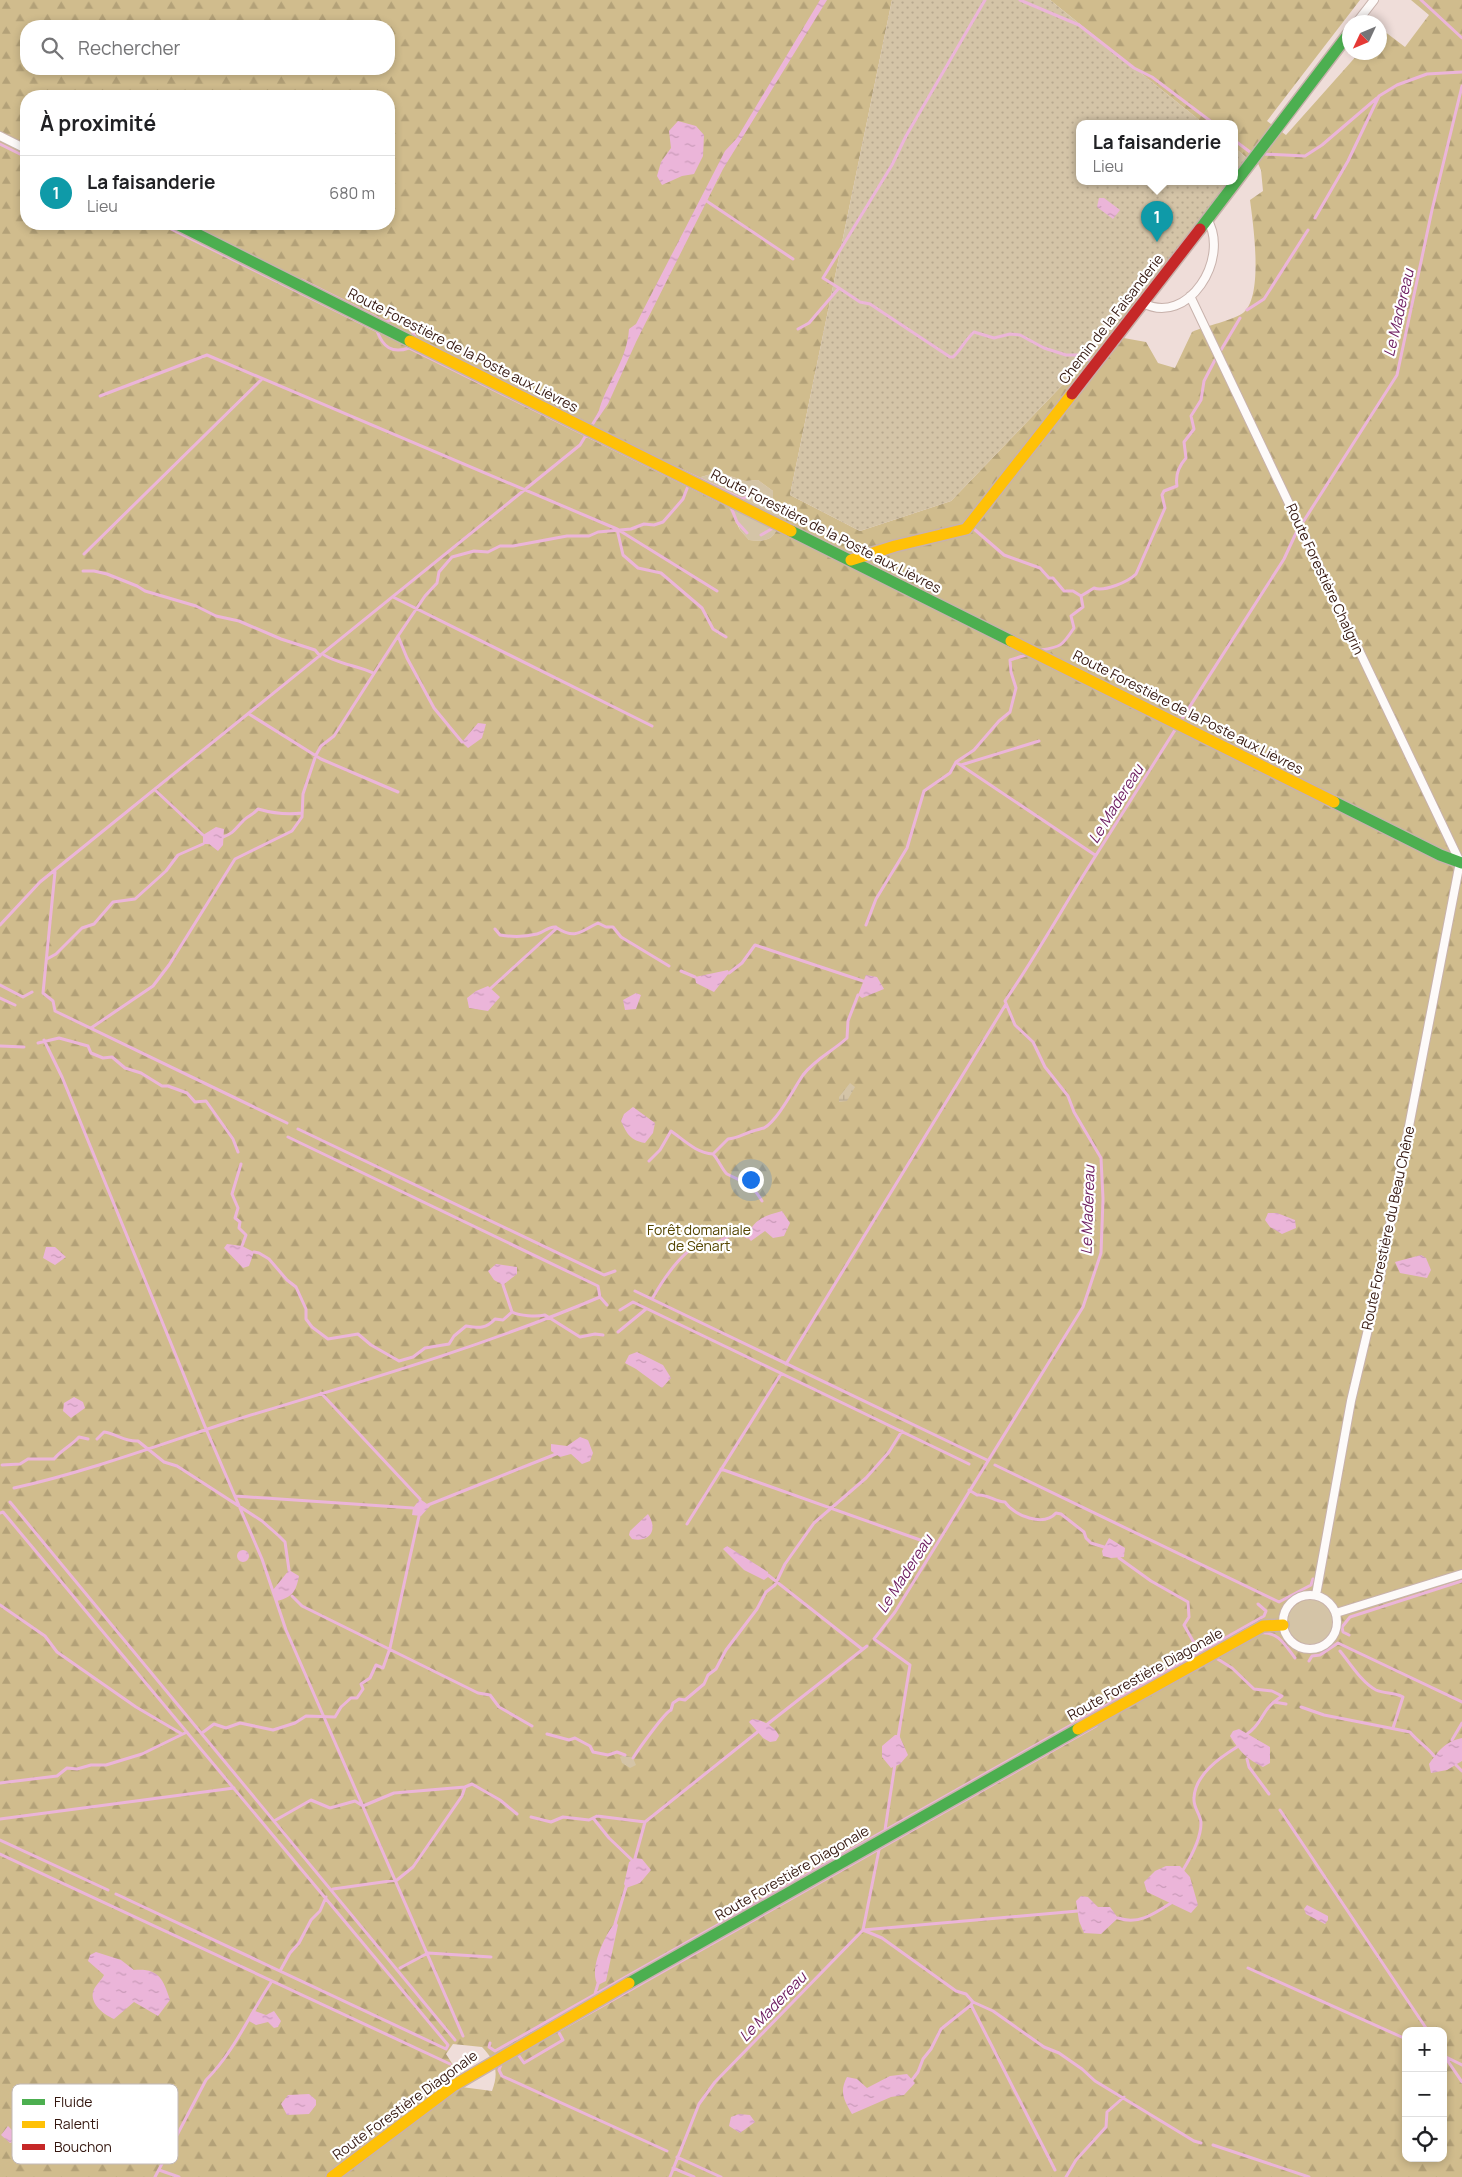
<!DOCTYPE html>
<html lang="fr">
<head>
<meta charset="utf-8">
<style>
	:root { --surface:#fff; --page:#f6f6f6; --text:#202124; --muted:#757577; --line:#e0e0e0; --accent:#755c56 }
	body { margin:0; font-family:Manrope,sans-serif; background:var(--page); color:var(--text) }
	.controls { position:absolute; right:15px; bottom:15px; display:grid; overflow:hidden; border-radius:10px; box-shadow:0 2px 8px #0003 }
	.controls button { width:45px; height:45px; display:grid; place-items:center; padding:0; border:0; border-bottom:1px solid var(--line); background:var(--surface); color:var(--text); font:25px sans-serif }
	.compass { position:absolute; left:1342px; top:15px; width:45px; height:45px; border-radius:50%; background:var(--surface); box-shadow:0 2px 8px #0003; rotate:226deg }
	.you { position:absolute; left:750px; top:1179px; width:18px; height:18px; margin:-12px; border:4px solid #fff; border-radius:50%; background:#1a73e8; box-shadow:0 0 0 8px #1a73e833 }
	.badge { display:grid; place-items:center; width:32px; height:32px; border-radius:50%; background:var(--accent); color:#fff; font-size:16px; font-weight:700 }
	.pin { position:absolute; translate:-50% -41px; filter:drop-shadow(0 1px 2px #0008) }
	.pin::after { content:''; position:absolute; top:26px; width:18px; height:15px; background:inherit; clip-path:polygon(0 0,100% 0,50% 100%) }
	.popup { position:absolute; left:1076px; top:120px; width:162px; height:65px; box-sizing:border-box; display:grid; place-content:center; border-radius:10px; background:var(--surface); filter:drop-shadow(0 1px 4px #0005); font-size:16px; white-space:nowrap; color:var(--muted) }
	.popup b { font-size:19px; color:var(--text) }
	.popup::after { content:''; position:absolute; left:50%; top:100%; margin-left:-10px; border:10px solid transparent; border-top-color:var(--surface) }
	.list { margin:0; padding:0; list-style:none }
	h2 { display:flex; justify-content:space-between; align-items:center; height:65px; margin:0; padding:0 20px; font-size:21px }
	h2 small { font-size:16px; font-weight:400; color:var(--muted) }
	.list li { display:grid; grid-template-columns:32px 1fr auto; gap:15px; align-items:center; box-sizing:border-box; height:75px; padding:0 20px; border-top:1px solid var(--line) }
	.list b { display:block; font-size:19px; white-space:nowrap }
	.list p { margin:0; font-size:16px; white-space:nowrap; color:var(--muted) }
	.list em { font-size:16px; font-style:normal; color:var(--muted) }
	.icon { flex:none; width:28px; height:28px; fill:none; stroke:currentColor; stroke-width:2; stroke-linecap:round; stroke-linejoin:round }
	.map { position:relative; flex:none; width:1462px; height:2177px; overflow:hidden }
	.search { position:absolute; background:var(--surface); box-shadow:0 2px 8px #0003; left:20px; top:20px; width:375px; height:55px; display:flex; align-items:center; gap:12px; box-sizing:border-box; padding:0 18px; border-radius:20px; color:var(--muted); font-size:19px }
	.panel { position:absolute; background:var(--surface); box-shadow:0 2px 8px #0003; left:20px; top:90px; width:375px; height:140px; border-radius:20px }
	.map>svg:first-child { display:block }
	.grass { fill:#d4c4a7 }
	.forest { fill:url(#forest-firs); fill-rule:evenodd }
	.wetland { fill:url(#wetland-marsh) }
	.park { fill:url(#park-dots) }
	.water { fill:url(#water-ripples) }
	.lines { fill:none; stroke-linecap:round; stroke-linejoin:round }
	.stream { stroke:#ebb5d9; stroke-width:3 }
	.street-casing { stroke:#c8b2ac; stroke-width:10 }
	.fast-casing { stroke:#c8b2ac; stroke-width:14 }
	.slow-casing { stroke:#c8b2ac; stroke-width:14 }
	.jam-casing { stroke:#c8b2ac; stroke-width:14 }
	.street { stroke:#fdfaf9; stroke-width:8 }
	.fast { stroke:#4caf50; stroke-width:11 }
	.slow { stroke:#ffc107; stroke-width:11 }
	.jam { stroke:#c62828; stroke-width:11 }
	.labels { text-anchor:middle; stroke-width:4.5; stroke-linejoin:round; paint-order:stroke }
	.street-label { font-size:14px; fill:#34170f; stroke:#fff }
	.park-label { font-size:14px; fill:#544500; stroke:#fff }
	.water-label { font-size:15px; font-style:italic; fill:#6f2062; stroke:#fff }
	.key { fill:#fff; stroke:#c2b9b7; stroke-width:1 }
	.key-label { font-size:14px; fill:#34170f }
</style>
</head>
<body>
<div class="map">
<svg width="1462" height="2177" viewBox="0 0 1462 2177">
	<defs>
		<pattern id="forest-firs" width="22" height="20" patternUnits="userSpaceOnUse" patternTransform="scale(1.25)"><rect width="22" height="20" fill="#d0bc8d"/><path d="M5 1l3.5 6h-7zM16 11l3.5 6h-7z" fill="#b3a178"/></pattern>
		<pattern id="wetland-marsh" width="20" height="14" patternUnits="userSpaceOnUse" patternTransform="scale(1.25)"><rect width="20" height="14" fill="#d4c4a7"/><path d="M1 5h8M5 5V1M11 12h8M15 12V8" fill="none" stroke="#b7a88f"/></pattern>
		<pattern id="park-dots" width="8" height="8" patternUnits="userSpaceOnUse" patternTransform="scale(1.25)"><rect width="8" height="8" fill="#d4c4a7"/><path d="M2 2h.1M6 6h.1" fill="none" stroke="#b7a88f" stroke-width="1.8" stroke-linecap="round"/></pattern>
		<pattern id="water-ripples" width="26" height="14" patternUnits="userSpaceOnUse" patternTransform="scale(1.25)"><rect width="26" height="14" fill="#ebb5d9"/><path d="M2 4q2-2 4 0t4 0M15 11q2-2 4 0t4 0" fill="none" stroke="#ca9bb9"/></pattern>
	</defs>
	<rect width="100%" height="100%" fill="#efddd9"/>
	<!-- grass -->
	<path class="grass" d="M718 472 745 481 758 480 773 491 774 504 781 519C776 538 768 543 749 540L740 530 737 521 699 490 701 477Z
		M1287 1622a23 23 0 1 1 46 0a23 23 0 1 1-46 0Z"/>
	<!-- forest -->
	<path class="forest" d="M0 0H892L790 495 860 531 951 501 1095 351 1247 158 1235 148 1234 123H1203L1050 0H1360L1267 121 1286 135 1359 53 1380 52V28L1405 47 1429 15 1411 0H1462V2177H0ZM26 26H389V69H26ZM26 96H389V224H26ZM1255 157 1261 170 1263 191 1250 200C1253 223 1264 297 1243 313 1234 320 1205 326 1192 332L1175 368 1158 363 1146 342 1118 337ZM718 472 745 481 758 480 773 491V504L781 519C776 538 768 543 749 540L740 530 729 508 699 490 701 477ZM1312 1599C1344 1607 1339 1646 1306 1645L1292 1636C1281 1618 1292 1601 1312 1599ZM1406 2031H1443V2158H1406ZM453 2044 482 2047C496 2062 499 2072 492 2091L454 2086 457 2071 446 2054Z"/>
	<!-- wetland -->
	<path class="wetland" d="M850 1083 855 1087 847 1101 839 1102V1097Z
		M625 1755 633 1758 636 1765 630 1768 622 1763 620 1757Z"/>
	<!-- park -->
	<path class="park" d="M892 0H1050L1203 123H1080V181H1230L1095 351 951 501 860 531 790 495Z
		M1235 148 1248 159 1235 175Z"/>
	<!-- water -->
	<path class="water" d="M820 0H827L723 169 636 342 608 404 597 420C602 387 627 364 629 329L636 324 725 151 737 138Z
		M678 121 696 126 704 135 703 156 694 174 682 176 662 185 657 176 661 162 671 148 669 131Z
		M1099 198H1104L1120 210 1113 219 1097 207Z
		M478 723 486 724 482 738 468 748 462 742Z
		M216 827 224 829 223 845 218 851 209 844H203V835Z
		M728 970 729 973 714 992 696 983 695 977Z
		M866 975 877 977 884 989 862 998 858 995Z
		M488 986 500 997 488 1011 469 1008 467 998 476 991Z
		M636 993 641 995 636 1009 625 1010 623 1000Z
		M633 1107 655 1123 653 1133 645 1143C630 1140 627 1134 621 1121L624 1114Z
		M782 1211 790 1223 784 1236 773 1238 765 1231 751 1241 747 1237C754 1219 764 1216 782 1211Z
		M1268 1213H1277L1295 1220 1296 1228 1282 1234 1270 1227 1265 1220Z
		M227 1244 242 1246 254 1252 249 1266 243 1268 224 1248Z
		M46 1247H55L66 1257 55 1265 43 1258Z
		M1421 1255 1426 1258 1431 1270 1427 1278 1400 1273 1395 1262Z
		M496 1264 517 1267V1274L503 1285 494 1280 488 1271Z
		M637 1352 663 1365 671 1378 662 1388 636 1369 625 1363 629 1355Z
		M74 1397 83 1402 85 1408 71 1418 63 1411 64 1403Z
		M580 1437 588 1440 593 1453 590 1461 582 1464 571 1454 560 1457 551 1451V1444L567 1446Z
		M420 1499 430 1506 421 1516 412 1515 413 1508Z
		M648 1514C658 1529 651 1543 632 1539L629 1535 630 1531Z
		M1109 1538 1125 1548 1124 1557 1111 1558 1103 1556 1102 1551Z
		M727 1546 768 1572V1577L764 1580 744 1570 723 1549Z
		M237 1556a6 6 0 1 1 12 0a6 6 0 1 1-12 0Z
		M289 1570 299 1576C296 1591 293 1597 277 1601L273 1590Z
		M752 1719C761 1719 776 1727 779 1736L776 1741 770 1742 763 1738 749 1722Z
		M1239 1729 1270 1747V1763L1263 1767C1247 1759 1239 1751 1230 1736L1233 1731Z
		M895 1735H899L908 1755 900 1764 891 1768 882 1757V1746Z
		M1462 1738V1761L1447 1770 1431 1773 1429 1764C1438 1751 1446 1741 1462 1738Z
		M635 1858 642 1859 651 1870 640 1883 626 1888 624 1884 629 1862Z
		M1166 1866H1180L1190 1877 1198 1905 1191 1913 1147 1892 1144 1882 1155 1871Z
		M1081 1896 1088 1897 1098 1907H1110L1118 1918 1101 1934 1084 1933 1079 1921 1076 1901Z
		M1307 1905 1328 1916V1920L1325 1924 1306 1914 1304 1909Z
		M616 1922 618 1925 606 1981 598 1985C588 1971 605 1933 616 1922Z
		M96 1952 121 1960 134 1970C158 1968 163 1978 170 2000L158 2016 134 2002 114 2019C104 2015 90 2004 93 1992 95 1985 101 1981 104 1975L88 1961 90 1955Z
		M255 2011 266 2015 274 2011 281 2021 278 2027 274 2028 268 2022 256 2025 249 2021 251 2013Z
		M907 2074 915 2083 904 2095 891 2097 852 2114C844 2100 839 2092 847 2077L857 2079 867 2088 890 2076Z
		M309 2094 316 2100V2105L309 2114 287 2115 281 2104 288 2095Z
		M159 2099 165 2102 167 2112 163 2121 155 2124 149 2117 154 2100Z
		M739 2114 750 2115 755 2122 740 2133 729 2126 731 2117Z
		M8 2126 15 2133 16 2141 10 2143 1 2135Z"/>
	<g class="lines">
		<!-- stream -->
		<path class="stream" d="M1020 0 1079 25 1134 68 1152 77 1213 123
			M1421 0 1462 38
			M1234 140 1250 152
			M0 144 26 157
			M1263 154 1305 156 1322 145 1377 98
			M705 200 793 259
			M1315 218 1348 161 1379 96 1397 85 1427 74 1462 72
			M161 224 377 331C383 347 392 354 409 348L719 501
			M302 280 386 322C409 312 407 324 416 338
			M839 288 860 302 870 304 950 357H953C961 350 965 340 974 332L994 338 1010 334 1020 335 1044 348 1066 355H1078L1090 360
			M1247 310 1264 299 1308 230
			M798 329 809 323 839 288 823 278 892 165 906 136 985 0
			M1221 350 1240 318
			M100 396 207 355 617 529 717 591
			M679 469 742 499 755 493
			M731 507 737 522 747 533
			M1303 522 1397 375 1432 210 1462 86
			M617 529 623 555 638 568 661 573 702 608 713 629 726 637
			M974 529 1004 555 1040 568 1049 578H1053L1064 591H1073L1081 596
			M761 535 773 528 775 529
			M84 554 262 379
			M83 571H94L107 574 137 586 145 591 196 606 216 616 239 621 281 639 315 650 320 656
			M393 597 652 726
			M398 636 407 658 434 708 462 742
			M1041 650C1061 647 1062 646 1074 628L1071 616 1083 607 1081 596 1094 588C1104 592 1128 582 1136 574L1165 508 1162 495 1164 491 1177 486C1175 475 1179 466 1186 458L1184 442 1194 429 1191 416 1201 400 1204 381 1215 360
			M323 654C331 662 362 667 373 673
			M249 714 321 759 398 792
			M956 762 1095 855
			M961 765 1039 741
			M155 790 203 835
			M223 837C234 833 235 829 242 822 246 817 253 815 258 809 272 813 288 815 302 813
			M55 872 43 993 53 1001 55 1011 287 1123
			M0 925 40 882 580 445 600 412
			M866 925 876 899 907 848 924 791 950 773 956 762 974 750 999 721 1010 712 1016 688 1011 672 1010 660 1029 654
			M495 929 500 935C512 937 525 937 537 934 545 932 548 926 556 927
			M47 959 56 954 82 928 94 924 113 902 135 899 166 871 178 855 203 844
			M681 971 695 977
			M729 973 742 963 755 945 863 981
			M0 985 23 997 32 992
			M491 988 557 928C576 940 581 931 598 923L606 927H613L621 937 669 966
			M0 998 15 1005
			M91 1028 153 986 169 965 235 859 292 831 302 817 303 794 316 755 321 746 334 736 398 636 425 596 437 583 439 572 452 557 474 551 488 552 500 546H513L567 536H589L598 532 631 529 644 524 654 525 663 522 683 499 688 486
			M44 1040 62 1077 206 1429 262 1559 286 1630 463 2036
			M38 1043 59 1038 88 1046 91 1053 103 1058 112 1057 125 1068 141 1073 162 1086H168L187 1093 195 1102 206 1101 233 1139 238 1152
			M0 1046 24 1047
			M298 1129 604 1275 615 1271
			M288 1137 598 1286 600 1297
			M649 1161 660 1150 671 1131C684 1140 696 1153 713 1154
			M241 1164 232 1194 238 1208 235 1218 240 1222 239 1228 246 1235 242 1246
			M762 1201C749 1180 746 1184 727 1174 723 1171 718 1159 713 1154L728 1139C738 1138 743 1134 753 1131 756 1130 761 1129 764 1128 778 1120 794 1088 803 1075 815 1059 833 1051 847 1038L848 1021 858 995
			M254 1252 259 1253 269 1259 287 1280 296 1287 306 1309V1319L312 1327 328 1339 358 1334 371 1345 399 1361 413 1357 425 1348 449 1344 454 1336 466 1326C479 1328 486 1329 495 1319L503 1320 512 1312C520 1316 536 1317 545 1315L580 1337 595 1334 603 1335
			M503 1285 512 1312
			M635 1291 987 1460
			M652 1299C661 1283 691 1234 713 1244L737 1232 747 1237
			M620 1310 633 1302 969 1464
			M618 1332 646 1309
			M786 1364 1006 1004
			M321 1393 420 1499
			M97 1439 104 1432C117 1434 125 1442 138 1441L164 1462 177 1466 262 1521 279 1536 285 1542 289 1570
			M2 1465 20 1464 28 1459H54C61 1450 71 1446 79 1437L88 1439
			M995 1465 1279 1602 1311 1585 1313 1579
			M721 1469 923 1541
			M14 1488C90 1471 164 1443 238 1419 360 1382 482 1347 600 1297L607 1305
			M969 1490 977 1495C989 1494 994 1502 1005 1502 1014 1516 1044 1527 1056 1513L1061 1514 1084 1532 1086 1538 1091 1543 1104 1547
			M235 1496 413 1508
			M10 1502 455 2040
			M428 1505 556 1454
			M0 1513 3 1512 448 2045 446 2049 116 1894
			M687 1524 781 1374
			M1119 1558 1151 1581 1188 1602 1189 1617 1184 1625 1193 1641 1204 1649
			M768 1575 862 1649
			M292 1596 302 1606 478 1693 490 1695 499 1707 532 1726
			M0 1605 45 1636 57 1652 136 1707 182 1734
			M1260 1633C1278 1631 1285 1645 1295 1658
			M1349 1635 1343 1632 1342 1627 1350 1617 1462 1581
			M1340 1651C1350 1663 1362 1683 1376 1690 1385 1694 1394 1692 1403 1697L1393 1728
			M1216 1658 1232 1668 1254 1689 1272 1691 1282 1696 1274 1702
			M1309 1661 1312 1656 1320 1655 1338 1643 1462 1702
			M1301 1707 1324 1715 1410 1732C1418 1742 1427 1747 1434 1756
			M765 1726 867 1646
			M202 1733 214 1724 226 1728 240 1723 273 1730 295 1723 306 1716 335 1717 341 1707 351 1698H357L363 1689 361 1684 370 1678 376 1665 383 1668 390 1648 419 1516
			M547 1734 569 1740 575 1738 590 1746 593 1752 608 1755 617 1752 625 1755
			M1247 1734C1263 1723 1261 1712 1274 1702L1286 1704
			M898 1738 910 1665 874 1639 895 1612 1083 1307 1101 1253 1103 1199 1101 1158 1074 1112 1068 1096 1045 1067 1033 1042 1015 1025 1005 1001C1036 956 1062 909 1091 863 1155 761 1219 660 1284 559L1297 531
			M1452 1740 1462 1723
			M633 1758C638 1750 665 1712 671 1710L673 1703 679 1699 685 1700 704 1684 708 1675 716 1669 726 1650 757 1609 766 1592 775 1585 785 1564 814 1523 866 1478 889 1452 902 1431
			M1247 1759 1249 1767 1269 1794
			M1456 1765 1462 1771
			M0 1783 57 1776 67 1768 77 1769 91 1765H106L142 1754 187 1732
			M1280 1810 1428 2031
			M531 1817 551 1822 563 1817 589 1820 597 1816 645 1822 760 1730
			M593 1818 609 1838 633 1861
			M0 1819 234 1788
			M274 1821 311 1800 330 1808 355 1801 363 1806 394 1793 465 1787
			M885 1830 895 1764
			M0 1840 108 1890
			M0 1854 450 2064
			M634 1862 645 1822
			M1183 1870C1191 1857 1201 1839 1201 1823 1201 1815 1193 1808 1194 1798 1195 1775 1219 1758 1237 1747
			M333 1889 397 1880 413 1867 462 1796 465 1787 472 1784 500 1800 517 1814
			M1118 1918C1138 1925 1154 1914 1171 1903
			M615 1924 627 1884
			M863 1930 882 1938 956 1991 966 1994 973 2002 993 2011 1044 2047 1059 2053 1082 2069 1095 2081 1194 2141 1201 2143
			M863 1930 1078 1911
			M400 1968 428 1953 491 1957
			M1248 1968 1406 2039
			M280 1971 290 1953 299 1943 311 1920 320 1911 326 1897
			M595 1994 599 1980
			M973 2002 971 2005 1055 2170
			M490 2043 489 2047 495 2051 1264 1616 1266 1611 1258 1604
			M515 2054 517 2053 524 2063 563 2040 558 2031 1096 1726
			M1443 2054 1462 2082
			M1446 2057 1462 2065
			M507 2058 501 2064 499 2070 502 2076 667 2151
			M912 2080 918 2072 923 2059 931 2049 941 2029 971 2005
			M1213 2145 1309 2177
			M677 2157 721 2177
			M673 2168 694 2177
			M159 2170 179 2177
			M155 2177 206 2080C234 2052 250 2014 272 1981
			M670 2177 699 2104 715 2082 863 1930 879 1850
			M1066 2177 1076 2160 1106 2127 1107 2112 1124 2097"/>
		<!-- street casing -->
		<g class="street-casing">
			<path id="street" d="M1357 22 1374 0
				M0 136 26 149
				M1190 296 1460 862 1378 1287 1351 1401 1316 1595
				M1143 303C1188 327 1231 258 1207 219
				M1283 1622a27 27 0 1 1 54 0a27 27 0 1 1-54 0Z
				M1336 1613 1462 1574"/>
		</g>
		<!-- fast casing -->
		<g class="fast-casing">
			<path id="fast" d="M177 224 410 341
				M1200 229 1350 32
				M791 531 1011 641
				M1334 802 1440 855 1462 863
				M629 1983 1078 1729"/>
		</g>
		<!-- slow casing -->
		<g class="slow-casing">
			<path id="slow" d="M410 341 791 531
				M851 560 895 546 966 529 1072 394
				M1011 641 1334 802
				M1078 1729 1263 1626 1283 1625
				M332 2177 453 2086 629 1983"/>
		</g>
		<!-- jam casing -->
		<g class="jam-casing">
			<path id="jam" d="M1072 394 1200 229"/>
		</g>
		<!-- street -->
		<use href="#street" class="street"/>
		<!-- fast -->
		<use href="#fast" class="fast"/>
		<!-- slow -->
		<use href="#slow" class="slow"/>
		<!-- jam -->
		<use href="#jam" class="jam"/>
	</g>
	<g class="labels">
		<!-- street labels -->
		<g class="street-label">
			<text transform="translate(1111 319) rotate(-52)" y="5">Chemin de la Faisanderie</text>
			<text transform="translate(463 350) rotate(27)" y="5">Route Forestière de la Poste aux Lièvres</text>
			<text transform="translate(826 531) rotate(27)" y="5">Route Forestière de la Poste aux Lièvres</text>
			<text transform="translate(1325 579) rotate(65)" y="5">Route Forestière Chalgrin</text>
			<text transform="translate(1188 712) rotate(27)" y="5">Route Forestière de la Poste aux Lièvres</text>
			<text transform="translate(1388 1228) rotate(-78)" y="5">Route Forestière du Beau Chêne</text>
			<text transform="translate(1145 1674) rotate(-29)" y="5">Route Forestière Diagonale</text>
			<text transform="translate(792 1873) rotate(-30)" y="5">Route Forestière Diagonale</text>
			<text transform="translate(405 2105) rotate(-36)" y="5">Route Forestière Diagonale</text>
		</g>
		<!-- park labels -->
		<g class="park-label">
			<text x="699" y="1235">Forêt domaniale<tspan x="699" dy="16">de Sénart</tspan></text>
		</g>
		<!-- water labels -->
		<g class="water-label">
			<text transform="translate(1399 313) rotate(-77)" y="5">Le Madereau</text>
			<text transform="translate(1116 804) rotate(-58)" y="5">Le Madereau</text>
			<text transform="translate(1088 1210) rotate(-88)" y="5">Le Madereau</text>
			<text transform="translate(905 1574) rotate(-57)" y="5">Le Madereau</text>
			<text transform="translate(773 2007) rotate(-46)" y="5">Le Madereau</text>
		</g>
	</g>
	<!-- legend -->
	<rect x="12" y="2084" width="166" height="80" rx="8" class="key"/>
	<rect x="22" y="2099" width="23" height="6" fill="#4caf50"/>
	<rect x="22" y="2121" width="23" height="7" fill="#ffc107"/>
	<rect x="22" y="2144" width="23" height="6" fill="#c62828"/>
	<g class="key-label">
		<text x="54" y="2107">Fluide</text>
		<text x="54" y="2129">Ralenti</text>
		<text x="54" y="2152">Bouchon</text>
	</g>
</svg>
<div class="controls">
<button>+</button>
<button>−</button>
<button><svg class="icon" aria-label="locate" viewBox="0 0 24 24"><circle cx="12" cy="12" r="6"/><path d="M12 2v4M12 18v4M2 12h4M18 12h4"/></svg></button>
</div>
<svg class="compass" viewBox="-18 -18 36 36"><path d="M0-13l5 13h-10z" fill="#e53935"/><path d="M0 13l5-13h-10z" fill="#757577"/></svg>
<div class="you"></div>
<div class="pin badge" style="left:1157px;top:242px;background:#0f9aa8">1</div>
<div class="popup"><b>La faisanderie</b>Lieu</div>
<div class="search"><svg class="icon" aria-label="search" viewBox="0 0 24 24"><circle cx="10" cy="10" r="6"/><path d="M15 15l6 6"/></svg>Rechercher</div>
<section class="panel">
<h2>À proximité<small></small></h2>
<ul class="list">
<li><span class="badge" style="background:#0f9aa8">1</span><div><b>La faisanderie</b><p>Lieu</p></div><em>680 m</em></li>
</ul>
</section>
</div>
</body>
</html>
